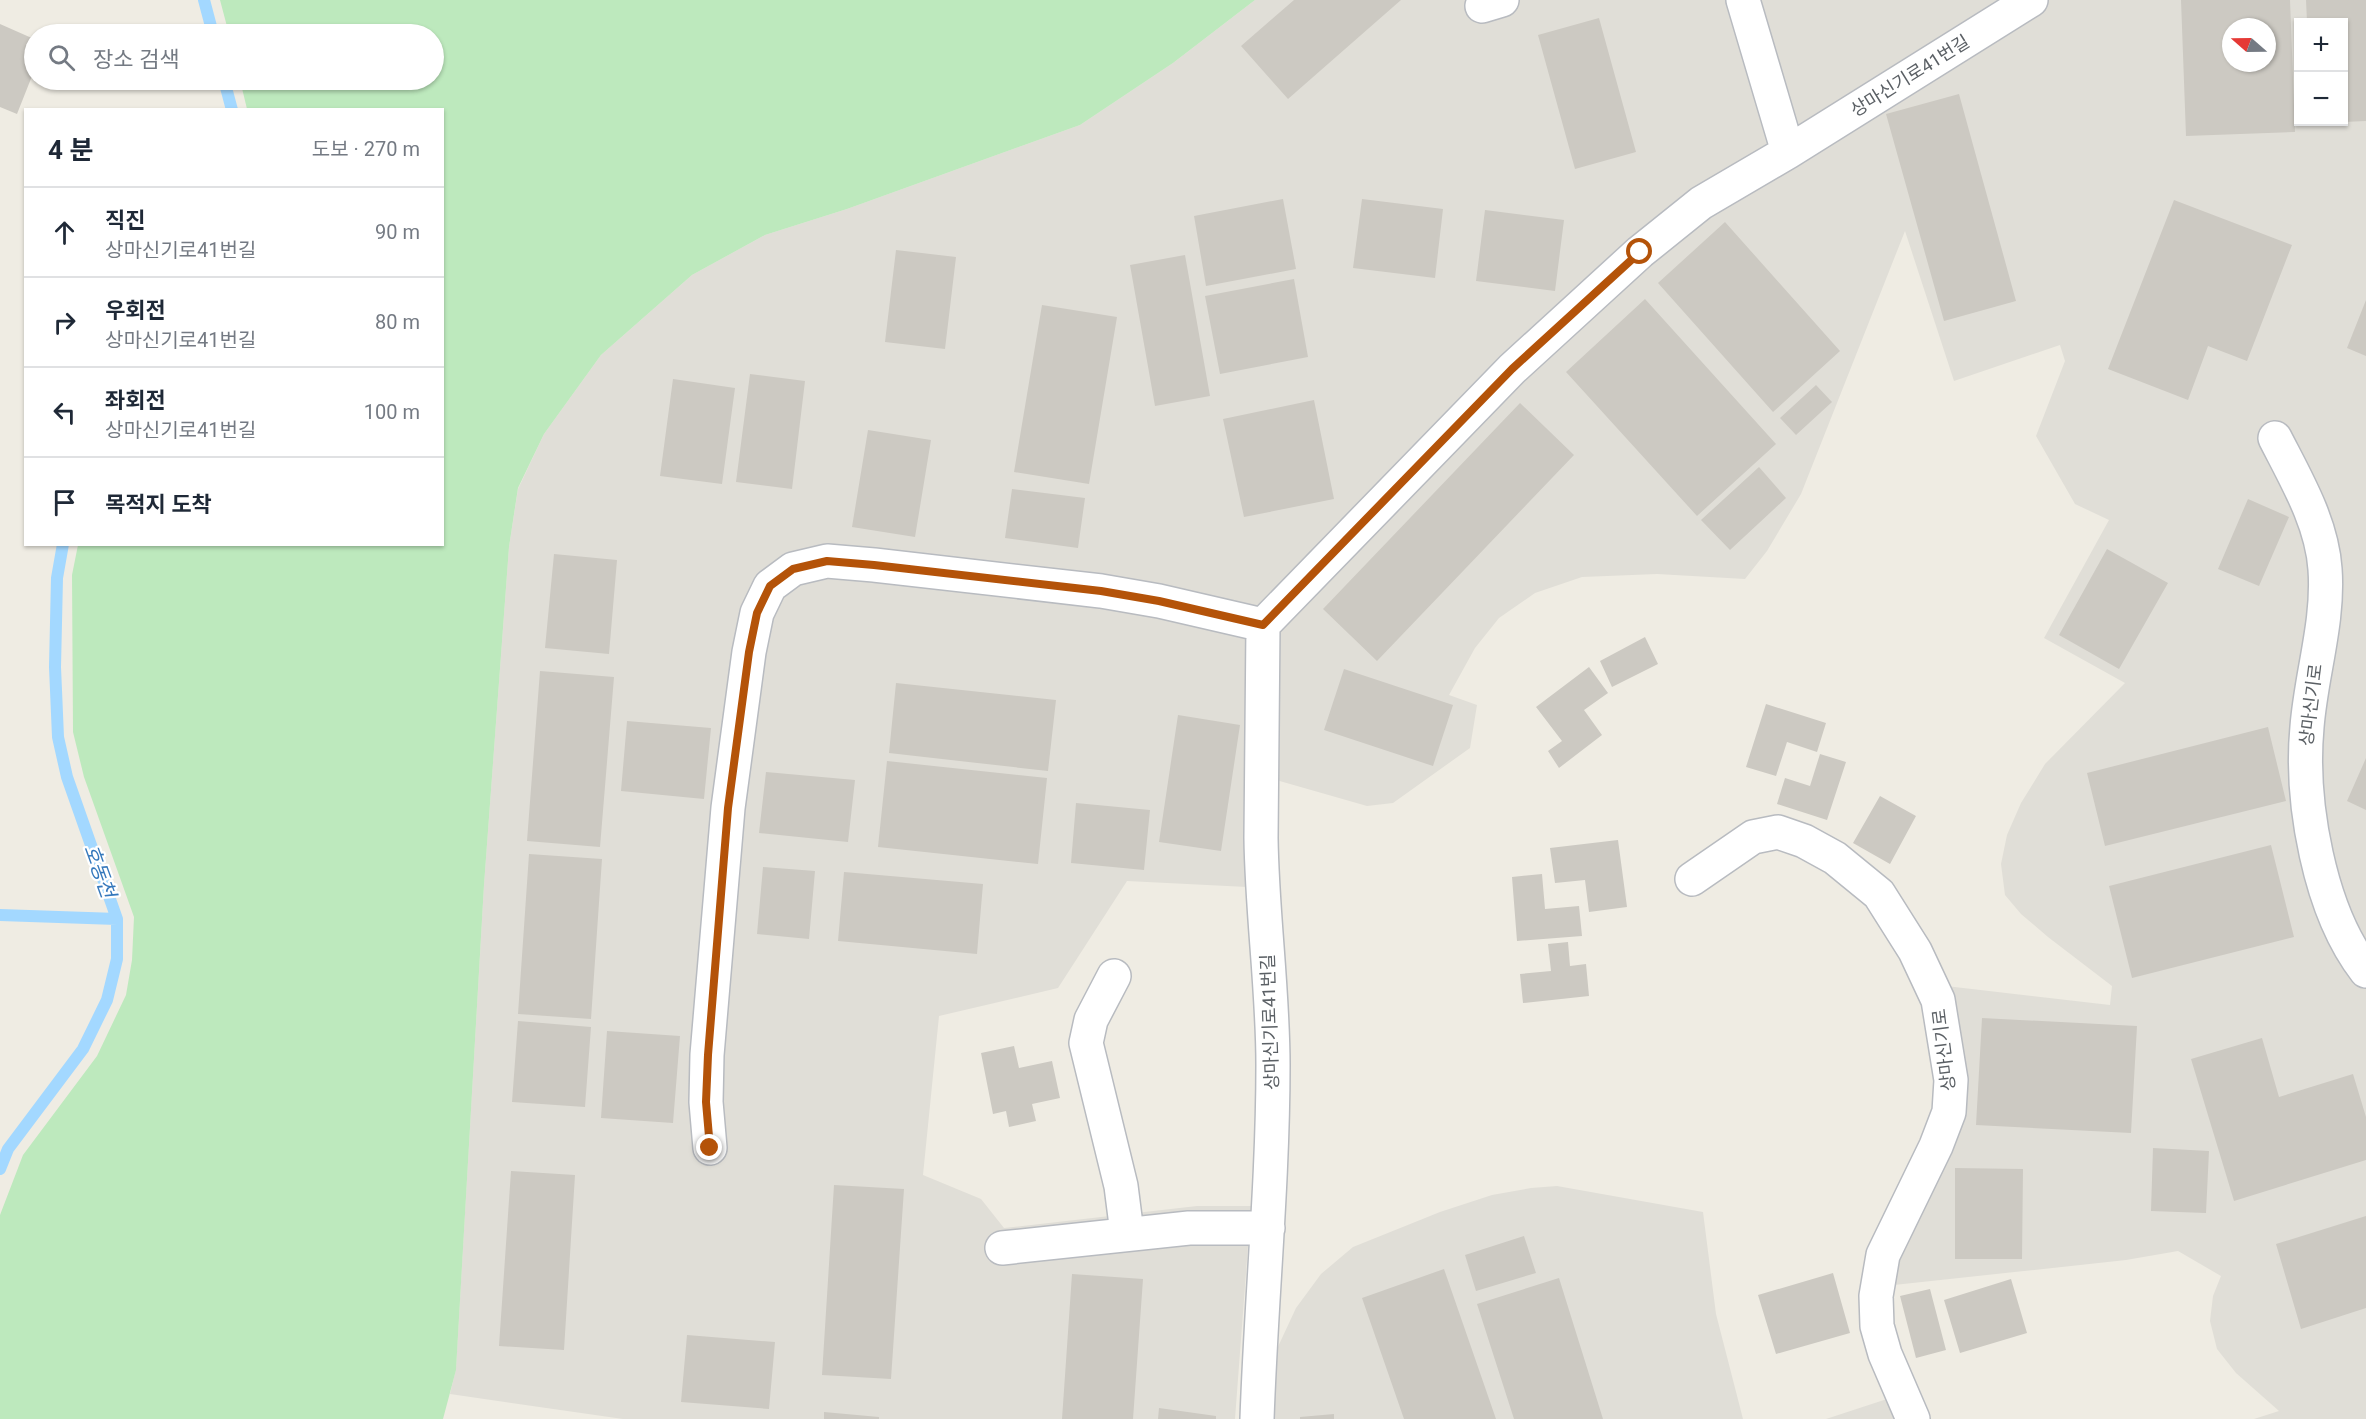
<!DOCTYPE html>
<html lang="ko">
<head>
<meta charset="utf-8">
<style>
	:root { --surface:#fff; --page:#f6f6f7; --text:#1f2937; --muted:#747a83; --line:#e0e1e3 }
	body { margin:0; font-family:Roboto,"Noto Sans KR",sans-serif; background:var(--page); color:var(--text) }
	.controls { position:absolute; right:18px; top:18px; display:grid; overflow:hidden; border-radius:0px; box-shadow:0 2px 4px #0004 }
	.controls button { width:54px; height:54px; display:grid; place-items:center; padding:0; border:0; border-bottom:2px solid var(--line); background:var(--surface); color:var(--text); font:30px sans-serif }
	.compass { position:absolute; left:2222px; top:18px; width:54px; height:54px; border-radius:50%; background:var(--surface); box-shadow:0 2px 4px #0004; rotate:290deg }
	.stop { position:absolute; width:18px; height:18px; margin:-14px; border:4px solid #b45309; border-radius:50%; background:#fff }
	.stop.end { background:#b45309; border-color:#fff; box-shadow:0 2px 6px #0008 }
	.list { margin:0; padding:0; list-style:none }
	h2 { display:flex; justify-content:space-between; align-items:center; height:78px; margin:0; padding:0 24px; font-size:26px }
	h2 small { font-size:20px; font-weight:400; color:var(--muted) }
	.list li { display:grid; grid-template-columns:39px 1fr auto; gap:18px; align-items:center; box-sizing:border-box; height:90px; padding:0 24px; border-top:2px solid var(--line) }
	.list b { display:block; font-size:22px; white-space:nowrap }
	.list p { margin:0; font-size:20px; white-space:nowrap; color:var(--muted) }
	.list em { font-size:20px; font-style:normal; color:var(--muted) }
	.icon { flex:none; width:33px; height:33px; fill:none; stroke:currentColor; stroke-width:2; stroke-linecap:round; stroke-linejoin:round }
	.map { position:relative; flex:none; width:2366px; height:1419px; overflow:hidden }
	.search { position:absolute; background:var(--surface); box-shadow:0 2px 4px #0004; left:24px; top:24px; width:420px; height:66px; display:flex; align-items:center; gap:15px; box-sizing:border-box; padding:0 21px; border-radius:33px; color:var(--muted); font-size:22px }
	.panel { position:absolute; background:var(--surface); box-shadow:0 2px 4px #0004; left:24px; top:108px; width:420px; height:438px; border-radius:0px }
	.map>svg:first-child { display:block }
	.industrial { fill:#e0ded7; fill-rule:evenodd }
	.green { fill:#bde9bd }
	.lines { fill:none; stroke-linecap:round; stroke-linejoin:round }
	.stream { stroke:#a3d8ff; stroke-width:12 }
	.building { fill:#ccc9c2; fill-rule:evenodd }
	.minor-casing { stroke:#b8bbc0; stroke-width:36 }
	.minor { stroke:#fff; stroke-width:33 }
	.route { stroke:#b45309; stroke-width:8 }
	.labels { text-anchor:middle; stroke-width:4.5; stroke-linejoin:round; paint-order:stroke }
	.street-label { font-size:18px; fill:#5b6065; stroke:#fff }
	.water-label { font-size:20px; font-style:italic; fill:#3578bc; stroke:#fff }
</style>
</head>
<body>
<div class="map">
<svg width="2366" height="1419" viewBox="0 0 2366 1419">
	<rect width="100%" height="100%" fill="#efece3"/>
	<!-- industrial -->
	<path class="industrial" d="M1255 0H2366V1419H2254L2279 1411 2236 1373 2217 1349 2210 1321 2213 1296 2221 1276 2178 1251 2126 1260 1894 1285 1893 1260 1944 1152 1946 986 2110 1005 2112 986 2048 937 2021 914 2005 895 2001 864 2007 835 2021 803 2045 764 2125 683 2044 638 2109 520 2075 504 2036 436 2065 361 2060 345 1954 381 1905 231 1801 494 1767 551 1745 579 1657 574 1582 577 1535 593 1499 618 1475 648 1449 695 1477 705 1470 748 1393 803 1367 806 1248 772 1247 887 1127 881 1058 988 939 1016 923 1175 981 1199 1004 1228 1197 1206H1251L1235 1419H623L450 1394 456 1369 484 885 509 547 518 489 544 434 601 355 692 275 765 235 847 209 1080 125 1173 63ZM2298 22H2344V122H2298ZM2231 27H2267V63H2231Z
		M1557 1186 1703 1212 1716 1314 1743 1419H1272L1276 1351 1296 1308 1321 1274 1353 1247 1440 1212 1492 1195 1531 1188Z
		M1887 1399 1897 1419H1826Z"/>
	<!-- green -->
	<path class="green" d="M220 0H1255L1173 63 1080 125 847 209 765 235 692 275 601 355 544 434 518 488 509 547 484 885 456 1370 443 1419H0V1215L23 1155 97 1056 126 995 132 960 134 917 84 777 73 732 72 575 78 545 442 544V110L247 109 240 80H434V34H229Z"/>
	<g class="lines">
		<!-- stream -->
		<path class="stream" d="M204 0 213 34
			M224 80 232 110
			M0 915 117 919
			M0 1169 8 1149 83 1049 107 1000 117 959V919L67 777 58 737 55 667 57 578 63 544"/>
	</g>
	<!-- building -->
	<path class="building" d="M1294 0H1401L1288 99 1241 46Z
		M2181 0H2290L2295 132 2186 136ZM2231 27H2267V63H2231Z
		M2306 0H2366V121L2344 122V22H2307Z
		M1599 18 1636 152 1575 169 1538 35Z
		M0 24 34 39V71L17 114 0 107Z
		M1959 94 2016 301 1944 321 1886 114Z
		M1283 199 1296 269 1206 286 1194 216Z
		M1362 199 1443 209 1435 278 1353 268Z
		M2174 200 2292 245 2247 361 2208 346 2188 400 2108 369Z
		M1485 210 1564 220 1555 291 1476 281Z
		M1725 222 1840 351 1773 412 1658 283Z
		M896 250 956 257 945 349 885 342Z
		M1185 255 1210 396 1155 406 1130 265Z
		M1294 279 1308 357 1220 374 1205 296Z
		M1645 299 1776 444 1697 516 1566 372Z
		M2366 300V356L2347 348Z
		M1042 305 1117 317 1089 484 1014 472Z
		M750 374 805 381 792 489 736 482Z
		M673 379 735 388 722 484 660 476Z
		M1816 385 1832 402 1796 435 1780 418Z
		M1314 400 1334 499 1244 517 1223 419Z
		M1520 403 1574 455 1377 661 1323 609Z
		M868 430 931 440 915 537 852 527Z
		M1759 467 1786 498 1730 550 1701 520Z
		M1012 489 1085 498 1078 548 1005 538Z
		M2248 499 2289 517 2259 586 2218 569Z
		M2107 549 2168 583 2119 669 2059 635Z
		M554 554 617 560 609 654 545 648Z
		M1645 637 1658 664 1612 687 1600 661Z
		M1589 667 1608 693 1584 710 1602 735 1559 768 1548 751 1562 741 1536 707Z
		M1344 669 1453 705 1433 766 1324 730Z
		M540 671 614 677 600 847 527 841Z
		M896 683 1056 700 1048 771 889 753Z
		M1766 704 1826 723 1817 752 1787 742 1776 776 1746 767Z
		M1178 715 1240 725 1221 851 1159 842Z
		M627 721 711 728 704 799 621 791Z
		M2268 727 2286 801 2105 846 2087 773Z
		M1820 754 1846 762 1827 820 1777 804 1785 778 1810 786Z
		M2366 758V810L2347 801Z
		M887 761 1047 778 1038 864 878 847Z
		M766 772 855 780 848 842 759 833Z
		M1880 796 1916 816 1890 864 1853 843Z
		M1076 803 1150 810 1144 870 1071 863Z
		M1618 840 1627 907 1589 912 1585 880 1555 883 1550 848Z
		M2271 845 2294 937 2132 978 2109 886Z
		M529 854 602 859 591 1019 518 1014Z
		M763 867 815 871 809 939 757 934Z
		M844 872 983 884 977 954 838 941Z
		M1542 874 1545 909 1579 906 1582 936 1517 941 1512 877Z
		M1568 942 1570 966 1586 964 1589 996 1523 1003 1520 974 1551 971 1548 944Z
		M1982 1018 2137 1026 2131 1133 1976 1125Z
		M518 1021 591 1027 585 1107 512 1102Z
		M607 1031 680 1036 673 1123 601 1118Z
		M2262 1038 2279 1097 2353 1074 2366 1117V1160L2234 1201 2191 1059Z
		M1014 1046 1019 1068 1052 1061 1060 1098 1032 1104 1036 1121 1009 1127 1006 1111 993 1114 981 1053Z
		M2153 1148 2209 1151 2206 1213 2151 1211Z
		M1955 1168 2023 1169 2022 1259H1955Z
		M511 1171 575 1175 564 1350 499 1346Z
		M834 1185 904 1189 891 1379 822 1375Z
		M2366 1216V1308L2301 1329 2276 1244Z
		M1524 1236 1536 1273 1476 1291 1465 1255Z
		M1444 1269 1496 1419H1404L1362 1298Z
		M1833 1273 1850 1333 1776 1354 1758 1295Z
		M1072 1274 1143 1279 1133 1419H1062Z
		M1559 1278 1603 1419H1514L1477 1304Z
		M2011 1279 2027 1333 1960 1353 1944 1300Z
		M1930 1289 1946 1350 1916 1358 1900 1296Z
		M687 1335 775 1342 769 1409 681 1402Z
		M1159 1408 1216 1416V1419H1158Z
		M824 1412 879 1417V1419H824Z
		M1334 1414V1419H1300V1417Z"/>
	<g class="lines">
		<!-- minor casing -->
		<g class="minor-casing">
			<path id="minor" d="M1743 0 1788 152
				M1482 6 1502 0
				M2275 438C2296 479 2322 523 2325 569 2329 622 2311 675 2307 727 2300 801 2319 911 2366 971
				M1692 879 1753 837 1778 832 1804 841 1835 858 1879 894 1915 951 1938 1000 1951 1080 1949 1112 1936 1146 1883 1255 1876 1296 1877 1326 1885 1354 1913 1419
				M1114 976 1091 1020 1086 1043 1121 1186 1127 1233
				M710 1148 706 1102 707 1055 728 808 749 652 757 613 770 586 793 569 827 561 874 565 1101 591 1159 601 1263 625
				M1002 1248 1189 1228H1268
				M1257 1419C1261 1301 1273 1183 1273 1065 1273 989 1262 914 1261 838 1261 767 1263 696 1263 625L1512 369 1640 252 1701 203 1788 152 2031 0"/>
		</g>
		<!-- minor -->
		<use href="#minor" class="minor"/>
	</g>
	<g class="lines">
		<!-- route -->
		<path class="route" d="M710 1148 706 1102 708 1055 728 808 749 652 757 613 770 586 793 569 827 561 874 565 1101 591 1159 601 1263 625 1512 369 1640 252"/>
	</g>
	<g class="labels">
		<!-- street labels -->
		<g class="street-label">
			<text transform="translate(1910 76) rotate(-32)" y="6">상마신기로41번길</text>
			<text transform="translate(2311 705) rotate(-83)" y="6">상마신기로</text>
			<text transform="translate(1270 1022) rotate(-92)" y="6">상마신기로41번길</text>
			<text transform="translate(1944 1050) rotate(-97)" y="6">상마신기로</text>
		</g>
		<!-- water labels -->
		<g class="water-label">
			<text transform="translate(100 871) rotate(70)" y="7">호동천</text>
		</g>
	</g>
</svg>
<div class="controls">
<button>+</button>
<button>−</button>
</div>
<svg class="compass" viewBox="-18 -18 36 36"><path d="M0-13l5 13h-10z" fill="#e53935"/><path d="M0 13l5-13h-10z" fill="#747a83"/></svg>
<div class="stop" style="left:1640px;top:252px"></div>
<div class="stop end" style="left:710px;top:1148px"></div>
<div class="search"><svg class="icon" aria-label="search" viewBox="0 0 24 24"><circle cx="10" cy="10" r="6"/><path d="M15 15l6 6"/></svg>장소 검색</div>
<section class="panel">
<h2>4 분<small>도보 · 270 m</small></h2>
<ul class="list">
<li><svg class="icon" aria-label="ahead" viewBox="0 0 24 24"><path d="M12 20V5M6 11l6-6 6 6"/></svg><div><b>직진</b><p>상마신기로41번길</p></div><em>90 m</em></li>
<li><svg class="icon" aria-label="right" viewBox="0 0 24 24"><path d="M7 20v-9h11M14 6l5 5-5 5"/></svg><div><b>우회전</b><p>상마신기로41번길</p></div><em>80 m</em></li>
<li><svg class="icon" aria-label="left" viewBox="0 0 24 24"><path d="M17 20v-9H6M10 6l-5 5 5 5"/></svg><div><b>좌회전</b><p>상마신기로41번길</p></div><em>100 m</em></li>
<li><svg class="icon" aria-label="arrive" viewBox="0 0 24 24"><path d="M6 21V4h12l-3 4 3 4H6"/></svg><div><b>목적지 도착</b></div></li>
</ul>
</section>
</div>
</body>
</html>
